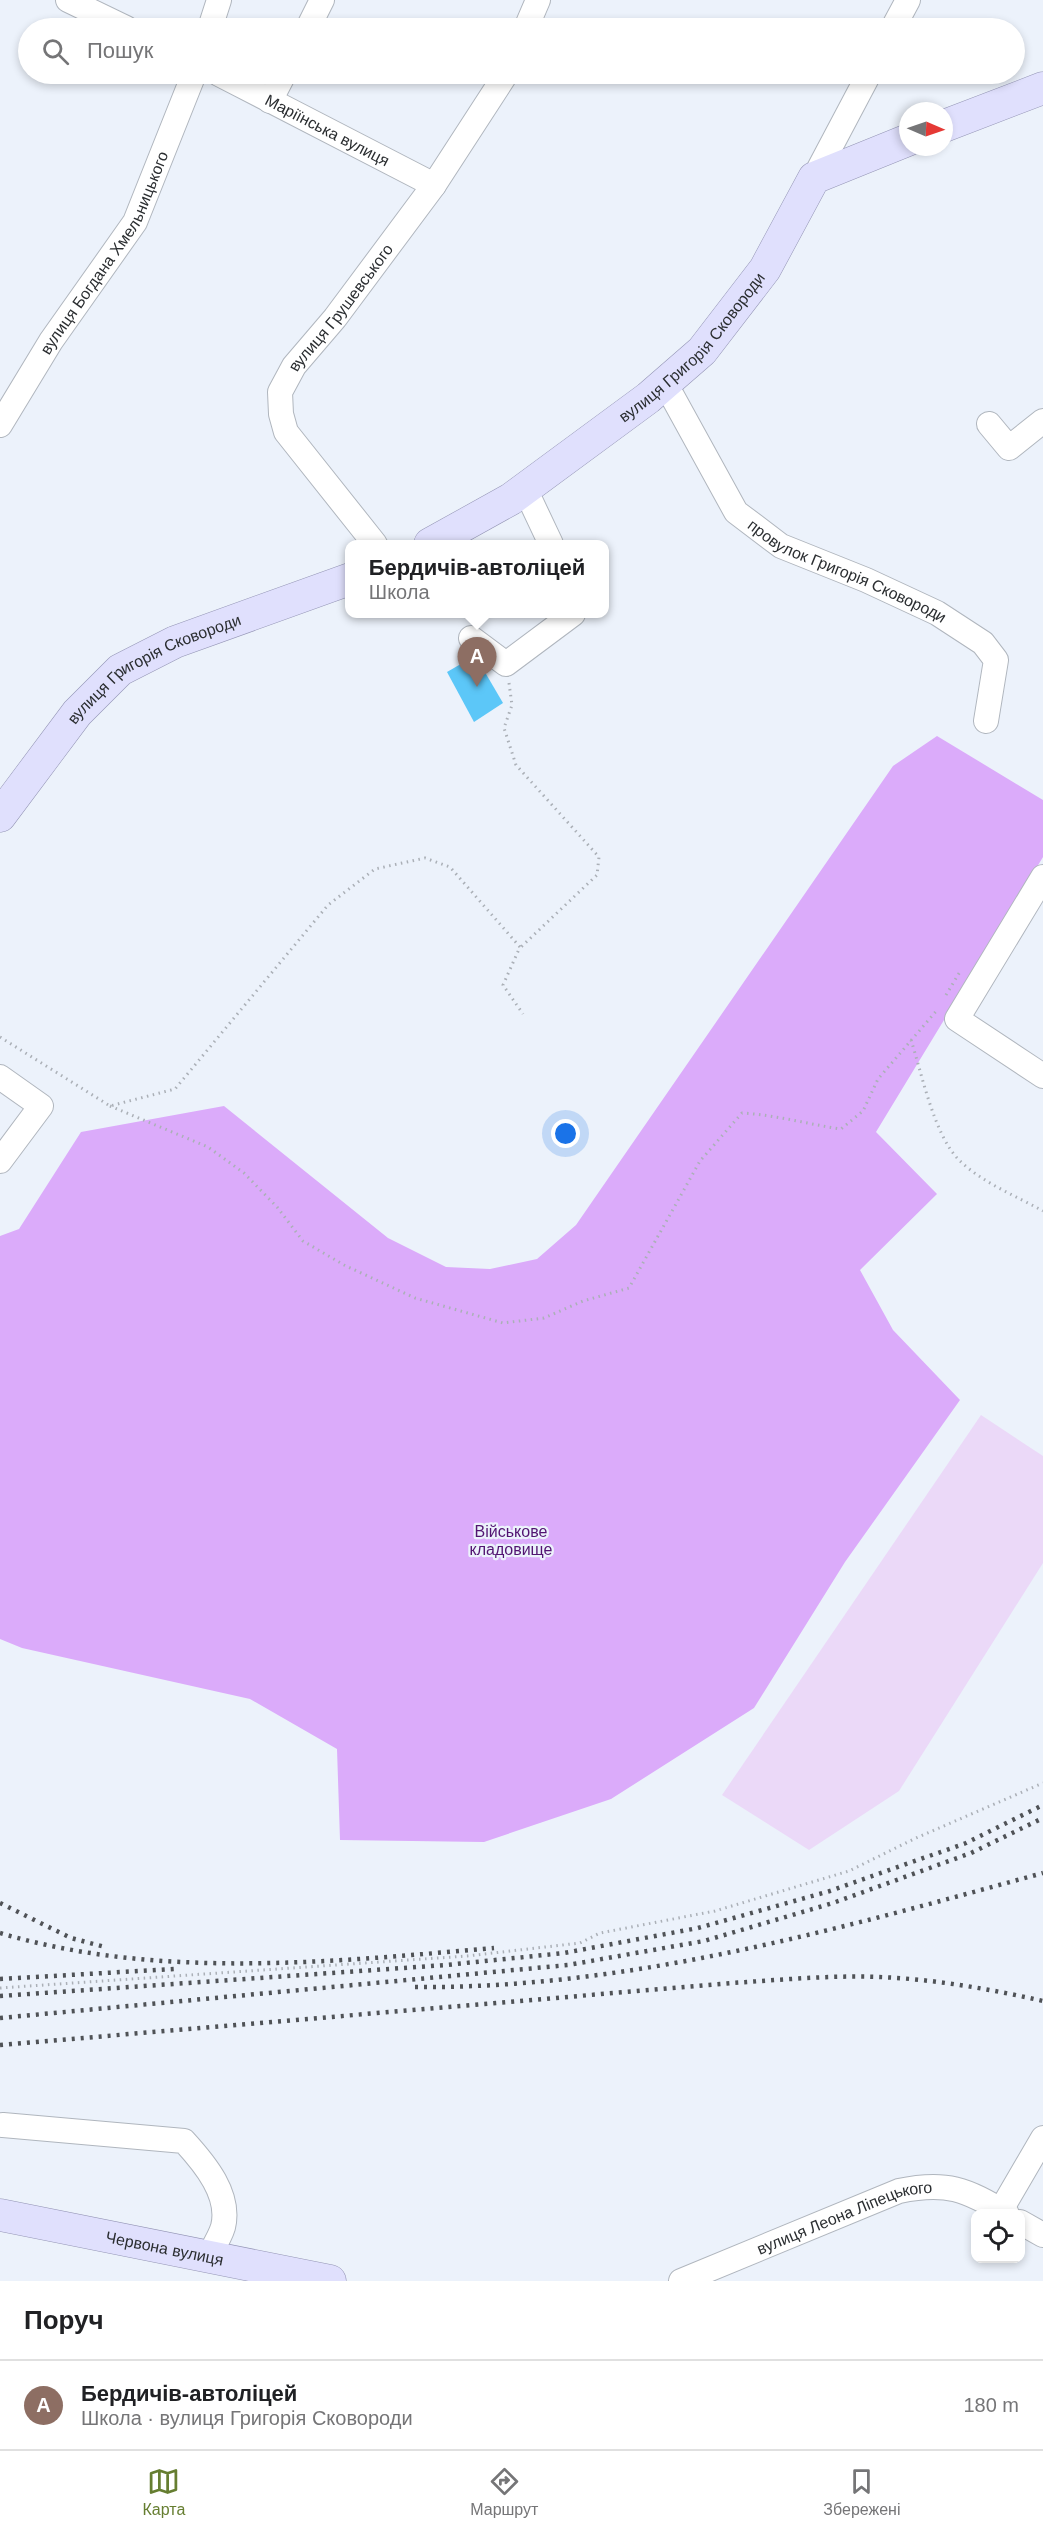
<!DOCTYPE html>
<html lang="uk">
<head>
<meta charset="utf-8">
<style>
	:root { --surface:#fff; --page:#f6f6f6; --text:#202124; --muted:#757577; --line:#e0e0e0; --accent:#667e31 }
	body { margin:0; font-family:Arial,sans-serif; background:var(--page); color:var(--text) }
	.controls { position:absolute; right:18px; bottom:18px; display:grid; overflow:hidden; border-radius:12px; box-shadow:0 3px 9px #0003 }
	.controls button { width:54px; height:54px; display:grid; place-items:center; padding:0; border:0; border-bottom:2px solid var(--line); background:var(--surface); color:var(--text); font:30px sans-serif }
	.compass { position:absolute; left:899px; top:102px; width:54px; height:54px; border-radius:50%; background:var(--surface); box-shadow:0 3px 9px #0003; rotate:92deg }
	.you { position:absolute; left:566px; top:1134px; width:21px; height:21px; margin:-15px; border:4px solid #fff; border-radius:50%; background:#1a73e8; box-shadow:0 0 0 9px #1a73e833 }
	.badge { display:grid; place-items:center; width:39px; height:39px; border-radius:50%; background:var(--accent); color:#fff; font-size:20px; font-weight:700 }
	.pin { position:absolute; translate:-50% -50px; filter:drop-shadow(0 2px 3px #0008) }
	.pin::after { content:''; position:absolute; top:32px; width:21px; height:18px; background:inherit; clip-path:polygon(0 0,100% 0,50% 100%) }
	.popup { position:absolute; left:345px; top:540px; width:264px; height:78px; box-sizing:border-box; display:grid; place-content:center; border-radius:12px; background:var(--surface); filter:drop-shadow(0 2px 4px #0005); font-size:20px; white-space:nowrap; color:var(--muted) }
	.popup b { font-size:22px; color:var(--text) }
	.popup::after { content:''; position:absolute; left:50%; top:100%; margin-left:-12px; border:12px solid transparent; border-top-color:var(--surface) }
	.list { margin:0; padding:0; list-style:none }
	h2 { display:flex; justify-content:space-between; align-items:center; height:78px; margin:0; padding:0 24px; font-size:26px }
	h2 small { font-size:20px; font-weight:400; color:var(--muted) }
	.list li { display:grid; grid-template-columns:39px 1fr auto; gap:18px; align-items:center; box-sizing:border-box; height:90px; padding:0 24px; border-top:2px solid var(--line) }
	.list b { display:block; font-size:22px; white-space:nowrap }
	.list p { margin:0; font-size:20px; white-space:nowrap; color:var(--muted) }
	.list em { font-size:20px; font-style:normal; color:var(--muted) }
	.icon { flex:none; width:33px; height:33px; fill:none; stroke:currentColor; stroke-width:2; stroke-linecap:round; stroke-linejoin:round }
	.map { position:relative; flex:none; width:1043px; height:2281px; overflow:hidden }
	.search { position:absolute; background:var(--surface); box-shadow:0 3px 9px #0003; left:18px; right:18px; top:18px; height:66px; display:flex; align-items:center; gap:15px; box-sizing:border-box; padding:0 21px; border-radius:33px; color:var(--muted); font-size:22px }
	.sheet { height:168px; background:var(--surface) }
	nav { display:flex; justify-content:space-around; align-items:center; box-sizing:border-box; height:84px; border-top:2px solid var(--line); background:var(--surface); font-size:16px; color:var(--muted) }
	nav a { display:grid; justify-items:center; gap:3px }
	nav .on { color:var(--accent) }
	.map>svg:first-child { display:block }
	.green { fill:#ebd9f8 }
	.forest { fill:#dbabfa }
	.building { fill:#5cc7f8 }
	.lines { fill:none; stroke-linecap:round; stroke-linejoin:round }
	.minor-casing { stroke:#b0b6be; stroke-width:26 }
	.major-casing { stroke:#9495b5; stroke-width:33 }
	.path { stroke:#abb0b7; stroke-width:3; stroke-dasharray:1.5 4.5; stroke-linecap:butt }
	.minor { stroke:#fff; stroke-width:24 }
	.major { stroke:#e0e0fd; stroke-width:32 }
	.rail { stroke:#4f5256; stroke-width:4.5; stroke-dasharray:3 6; stroke-linecap:butt }
	.labels { text-anchor:middle; stroke-width:4.5; stroke-linejoin:round; paint-order:stroke }
	.street-label { font-size:16px; fill:#2b2e31; stroke:#ecf2fb }
	.park-label { font-size:16px; fill:#521471; stroke:#ecf2fb }
</style>
</head>
<body>
<div class="map">
<svg width="1043" height="2281" viewBox="0 0 1043 2281">
	<rect width="100%" height="100%" fill="#ecf2fb"/>
	<!-- green -->
	<path class="green" d="M981 1415 1043 1456V1563L899 1791 809 1850 722 1795Z"/>
	<!-- forest -->
	<path class="forest" d="M937 736 1043 800V857L876 1132 937 1194 860 1270 893 1330 960 1400 845 1562 754 1708 611 1799 484 1842 340 1840 337 1749 250 1699 22 1648 0 1639V1236L19 1229 81 1132 224 1106 388 1238 446 1267 490 1269 537 1259 576 1225 893 766Z"/>
	<!-- building -->
	<path class="building" d="M473 657 479 662 503 703 474 722 447 672Z"/>
	<g class="lines">
		<!-- minor casing -->
		<g class="minor-casing">
			<g id="minor">
				<path d="M68 0 126 28"/>
				<path d="M210 28 219 0"/>
				<path d="M308 28 322 0"/>
				<path d="M526 28 538 0"/>
				<path d="M893 28 908 0"/>
				<path id="s1" d="M219 74 434 185"/>
				<path d="M270 101 284 74"/>
				<path d="M814 178 869 74"/>
				<path id="s2" d="M665 383 736 512 781 546 866 580 937 613 983 643 996 660 986 721"/>
				<path d="M989 424 1009 448 1043 421"/>
				<path id="s3" d="M0 425 51 341 135 222 194 74"/>
				<path d="M525 489 551 544"/>
				<path id="s4" d="M375 544 286 432 281 414 280 392 294 366 335 318 434 185 506 74"/>
				<path d="M471 638 506 664 573 614"/>
				<path d="M1043 877 957 1019 1043 1076"/>
				<path d="M0 1077 41 1106 0 1161"/>
				<path d="M3 2125 184 2141C205 2164 231 2195 223 2227 220 2237 213 2248 208 2257"/>
				<path d="M1001 2210 1043 2138"/>
				<path d="M1020 2222 1043 2235"/>
				<path id="s5" d="M681 2281 899 2191C946 2181 966 2189 1007 2214"/>
			</g>
		</g>
		<!-- major casing -->
		<g class="major-casing">
			<g id="major">
				<path d="M944 126 1043 88"/>
				<path id="s6" d="M430 544 511 499 648 398 702 351 765 269 814 178 908 140"/>
				<path id="s7" d="M0 816 77 713 120 670 175 642 350 579"/>
				<path id="s8" d="M0 2215 330 2281"/>
			</g>
		</g>
		<!-- path -->
		<path class="path" d="M509 683 512 705 504 728 516 765 599 857 597 875 521 947
			M946 995 961 970
			M0 1037 110 1106 175 1089 328 905 375 869 425 858 450 867 520 947 503 985 523 1014
			M911 1040C922 1074 934 1135 959 1160 981 1182 1016 1196 1043 1211
			M110 1106 208 1147 244 1173 277 1207 303 1241 344 1265 415 1298 503 1323 544 1318 583 1301 629 1288 700 1161 742 1113C776 1115 807 1124 841 1129L863 1111 878 1079 938 1009
			M0 1988 467 1956 580 1943 600 1933 715 1911 849 1871 916 1838 1043 1783"/>
		<!-- minor -->
		<use href="#minor" class="minor"/>
		<!-- major -->
		<use href="#major" class="major"/>
		<!-- rail -->
		<path class="rail" d="M0 1903 71 1938 105 1947
			M0 1933C158 1980 332 1962 494 1948
			M0 1979 174 1969
			M415 1987C630 1989 838 1929 1043 1873
			M0 1996 446 1965 564 1953 698 1928 830 1891 966 1843 1043 1805
			M0 2018 568 1965 704 1941 833 1903 971 1853 1043 1818
			M0 2045 732 1983C780 1980 830 1975 879 1977 933 1979 990 1989 1043 2001"/>
	</g>
	<g class="labels">
		<!-- street labels -->
		<g class="street-label">
			<text dy="6" stroke="none"><textPath href="#s1" startOffset="122">Маріїнська вулиця</textPath></text>
			<text dy="6" stroke="none"><textPath href="#s3" startOffset="202">вулиця Богдана Хмельницького</textPath></text>
			<text dy="6" stroke="none"><textPath href="#s4" startOffset="288">вулиця Грушевського</textPath></text>
			<text dy="6" stroke="none"><textPath href="#s6" startOffset="330">вулиця Григорія Сковороди</textPath></text>
			<text dy="6" stroke="none"><textPath href="#s2" startOffset="274">провулок Григорія Сковороди</textPath></text>
			<text dy="6" stroke="none"><textPath href="#s7" startOffset="219">вулиця Григорія Сковороди</textPath></text>
			<text dy="6" stroke="none"><textPath href="#s5" startOffset="176">вулиця Леона Ліпецького</textPath></text>
			<text dy="6" stroke="none"><textPath href="#s8" startOffset="168">Червона вулиця</textPath></text>
		</g>
		<!-- park labels -->
		<g class="park-label">
			<text x="511" y="1537">Військове<tspan x="511" dy="18">кладовище</tspan></text>
		</g>
	</g>
</svg>
<div class="controls">
<button><svg class="icon" aria-label="locate" viewBox="0 0 24 24"><circle cx="12" cy="12" r="6"/><path d="M12 2v4M12 18v4M2 12h4M18 12h4"/></svg></button>
</div>
<svg class="compass" viewBox="-18 -18 36 36"><path d="M0-13l5 13h-10z" fill="#e53935"/><path d="M0 13l5-13h-10z" fill="#757577"/></svg>
<div class="you"></div>
<div class="pin badge" style="left:477px;top:687px;background:#8d6e63">A</div>
<div class="popup"><b>Бердичів-автоліцей</b>Школа</div>
<div class="search"><svg class="icon" aria-label="search" viewBox="0 0 24 24"><circle cx="10" cy="10" r="6"/><path d="M15 15l6 6"/></svg>Пошук</div>
</div>
<section class="sheet">
<h2>Поруч<small></small></h2>
<ul class="list">
<li><span class="badge" style="background:#8d6e63">A</span><div><b>Бердичів-автоліцей</b><p>Школа · вулиця Григорія Сковороди</p></div><em>180 m</em></li>
</ul>
</section>
<nav>
<a class="on"><svg class="icon" aria-label="map" viewBox="0 0 24 24"><path d="M3 6l6-2 6 2 6-2v14l-6 2-6-2-6 2zM9 4v14M15 6v14"/></svg>Карта</a>
<a><svg class="icon" aria-label="directions" viewBox="0 0 24 24"><path d="M12 3l9 9-9 9-9-9zM9 14v-3h6M13 9l2 2-2 2"/></svg>Маршрут</a>
<a><svg class="icon" aria-label="saved" viewBox="0 0 24 24"><path d="M7 4h10v16l-5-4-5 4z"/></svg>Збережені</a>
</nav>
</body>
</html>
